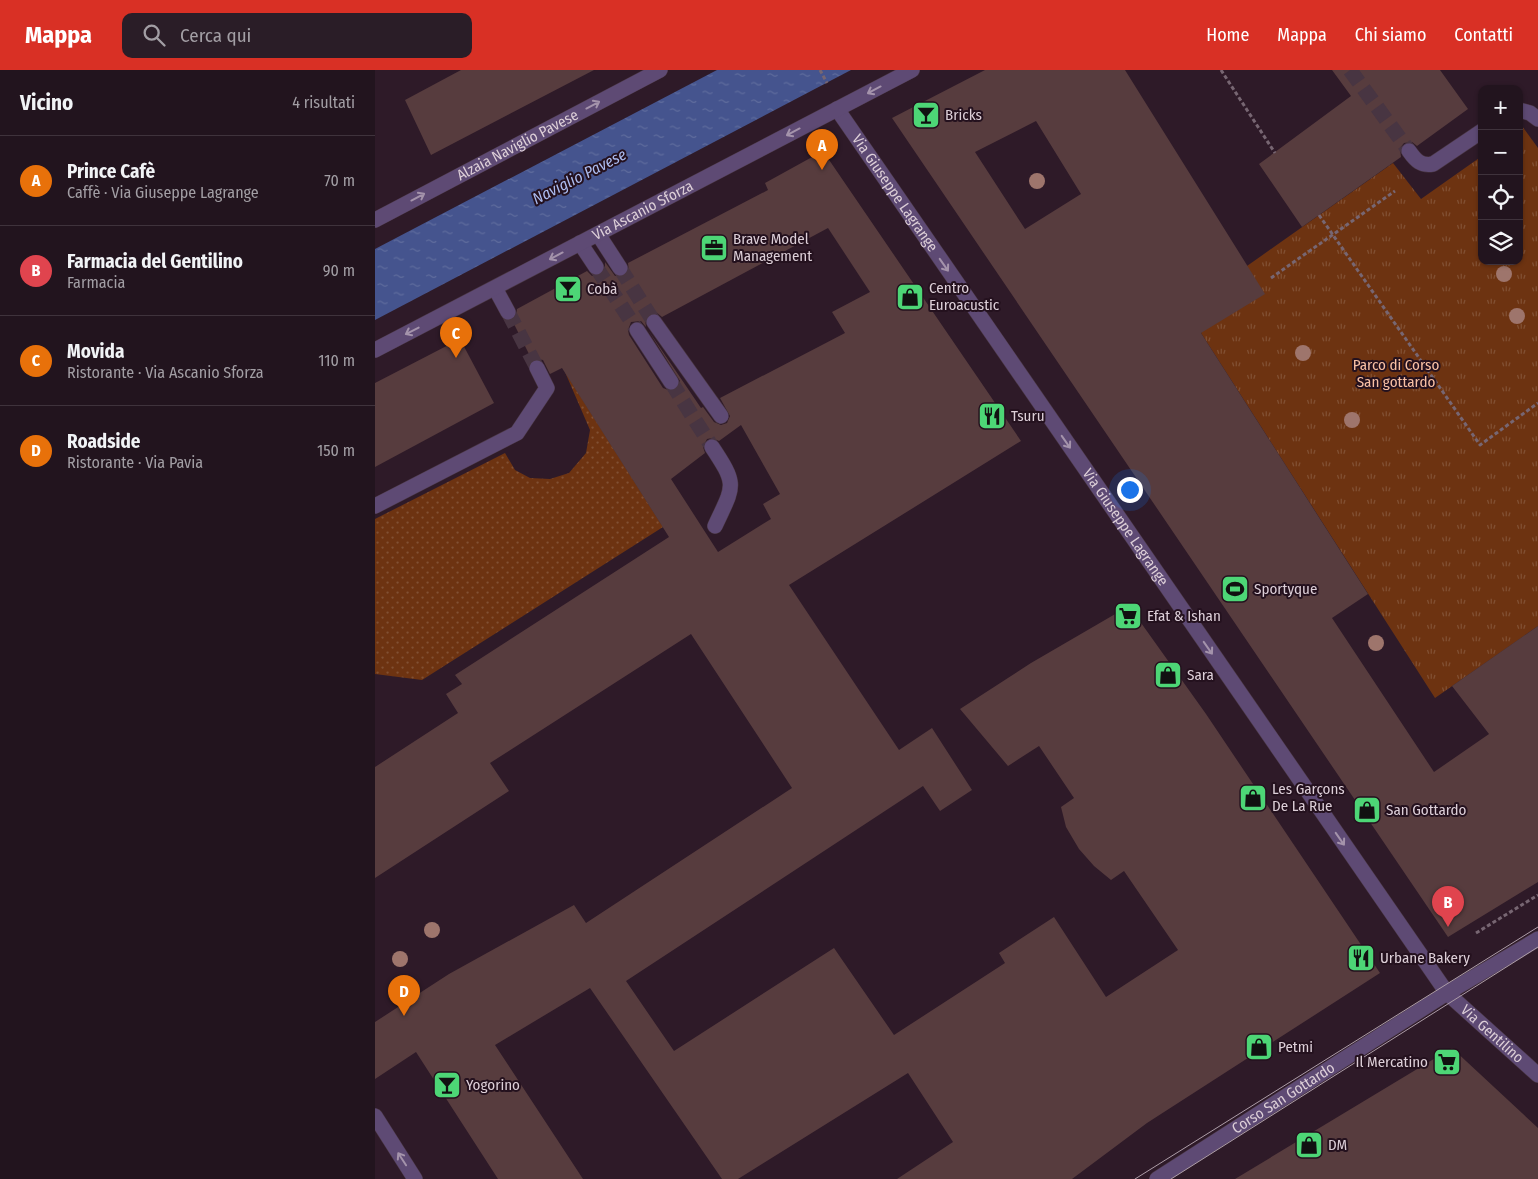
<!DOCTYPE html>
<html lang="it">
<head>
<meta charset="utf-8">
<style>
	:root { --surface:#22141e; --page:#2a1d27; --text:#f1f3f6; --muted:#a29ea4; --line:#3f333c; --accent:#d93025 }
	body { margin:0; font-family:"Fira Sans Condensed",sans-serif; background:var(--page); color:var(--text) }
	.controls { position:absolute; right:15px; top:15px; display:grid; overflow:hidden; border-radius:10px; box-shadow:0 1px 4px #0004 }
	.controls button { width:45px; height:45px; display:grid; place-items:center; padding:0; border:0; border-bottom:1px solid var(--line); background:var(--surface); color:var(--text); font:25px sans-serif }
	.you { position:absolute; left:754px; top:419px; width:18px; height:18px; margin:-12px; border:4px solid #fff; border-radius:50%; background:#1a73e8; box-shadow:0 0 0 8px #1a73e833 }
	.badge { display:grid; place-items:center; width:32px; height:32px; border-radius:50%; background:var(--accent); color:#fff; font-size:16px; font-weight:700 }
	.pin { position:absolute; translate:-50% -41px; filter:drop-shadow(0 1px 2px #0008) }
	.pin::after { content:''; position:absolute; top:26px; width:18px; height:15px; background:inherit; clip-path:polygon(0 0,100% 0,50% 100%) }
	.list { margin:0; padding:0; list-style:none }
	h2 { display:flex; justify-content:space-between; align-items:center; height:65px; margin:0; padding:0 20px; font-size:21px }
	h2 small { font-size:16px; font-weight:400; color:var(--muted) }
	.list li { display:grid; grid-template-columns:32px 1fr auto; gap:15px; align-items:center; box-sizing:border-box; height:90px; padding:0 20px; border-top:1px solid var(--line) }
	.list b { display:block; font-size:19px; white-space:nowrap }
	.list p { margin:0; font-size:16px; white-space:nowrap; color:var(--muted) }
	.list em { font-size:16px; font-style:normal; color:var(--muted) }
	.icon { flex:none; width:28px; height:28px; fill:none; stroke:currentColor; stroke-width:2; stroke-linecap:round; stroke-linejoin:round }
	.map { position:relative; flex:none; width:1163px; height:1109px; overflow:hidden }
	header { display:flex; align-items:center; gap:30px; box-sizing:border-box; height:70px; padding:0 25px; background:var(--accent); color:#fff }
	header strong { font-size:24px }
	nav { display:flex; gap:28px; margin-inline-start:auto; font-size:18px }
	.search { width:350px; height:45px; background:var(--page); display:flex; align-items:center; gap:12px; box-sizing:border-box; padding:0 18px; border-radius:10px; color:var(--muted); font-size:19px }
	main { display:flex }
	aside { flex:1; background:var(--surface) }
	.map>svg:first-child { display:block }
	.grass { fill:url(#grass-dots) }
	.park { fill:url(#park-tufts) }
	.water { fill:url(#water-ripples) }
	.building { fill:#573c3e; fill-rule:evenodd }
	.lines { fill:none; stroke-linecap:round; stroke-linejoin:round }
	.minor-tunnel { stroke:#483542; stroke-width:15; stroke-dasharray:15 8; stroke-linecap:butt }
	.minor-casing { stroke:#4a3744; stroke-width:16 }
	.path { stroke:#776672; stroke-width:3; stroke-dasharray:4 2.5; stroke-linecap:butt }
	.minor { stroke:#5e4a74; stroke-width:15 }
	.tram { stroke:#ad9da8; stroke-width:1 }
	.tree { fill:#9e756c }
	.oneway { stroke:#a493ab }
	.labels { text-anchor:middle; stroke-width:4; stroke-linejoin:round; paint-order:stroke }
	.poi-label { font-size:15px; fill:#ddcfd8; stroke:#24111e; text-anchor:start }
	.street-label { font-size:15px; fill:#ddcfd8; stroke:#24111e }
	.park-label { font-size:15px; fill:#f9c0a4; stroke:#24111e }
	.water-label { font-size:16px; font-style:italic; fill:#acbcf0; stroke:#24111e }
</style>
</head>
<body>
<header>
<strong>Mappa</strong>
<div class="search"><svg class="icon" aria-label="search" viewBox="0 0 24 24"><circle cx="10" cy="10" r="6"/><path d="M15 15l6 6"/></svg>Cerca qui</div>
<nav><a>Home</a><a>Mappa</a><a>Chi siamo</a><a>Contatti</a></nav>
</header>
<main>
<aside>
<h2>Vicino<small>4 risultati</small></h2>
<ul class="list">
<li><span class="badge" style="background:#e8710a">A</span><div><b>Prince Cafè</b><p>Caffè · Via Giuseppe Lagrange</p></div><em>70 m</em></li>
<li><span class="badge" style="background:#e0444e">B</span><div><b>Farmacia del Gentilino</b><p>Farmacia</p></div><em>90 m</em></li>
<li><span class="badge" style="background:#e8710a">C</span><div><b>Movida</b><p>Ristorante · Via Ascanio Sforza</p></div><em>110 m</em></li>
<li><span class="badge" style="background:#e8710a">D</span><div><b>Roadside</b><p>Ristorante · Via Pavia</p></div><em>150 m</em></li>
</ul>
</aside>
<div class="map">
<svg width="1163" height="1109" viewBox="0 0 1163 1109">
	<defs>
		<pattern id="grass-dots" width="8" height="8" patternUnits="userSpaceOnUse" patternTransform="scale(1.25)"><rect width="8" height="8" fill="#6d3311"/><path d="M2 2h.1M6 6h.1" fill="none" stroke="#815033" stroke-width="1.8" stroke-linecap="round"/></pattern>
		<pattern id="park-tufts" width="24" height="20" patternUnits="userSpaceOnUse" patternTransform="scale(1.25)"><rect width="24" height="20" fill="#6d3311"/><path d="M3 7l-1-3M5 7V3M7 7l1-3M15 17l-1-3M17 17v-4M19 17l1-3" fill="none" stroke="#815033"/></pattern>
		<pattern id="water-ripples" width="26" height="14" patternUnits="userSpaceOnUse" patternTransform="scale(1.25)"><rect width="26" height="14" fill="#45548e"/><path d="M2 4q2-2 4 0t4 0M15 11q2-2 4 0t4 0" fill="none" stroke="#5f6c9d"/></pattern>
	</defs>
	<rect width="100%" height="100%" fill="#2e1a28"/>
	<!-- grass -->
	<path class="grass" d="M190 302 288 457 47 610 0 604V449L130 383 140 400 155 408 175 409 194 403 211 383 215 360Z"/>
	<!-- park -->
	<path class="park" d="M1147 56 1163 78V556L1060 628 826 263 872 196 1018 93 1046 129 1107 86V191H1144V59Z"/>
	<!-- water -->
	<path class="water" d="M342 0H476L0 250V179Z"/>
	<!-- building -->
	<path class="building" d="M86 0H219L56 85 30 30Z
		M610 0H750L890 224 826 263 993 524 957 548 1059 702 1114 664 1077 616 1163 556V812L1073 867 517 48ZM661 51 706 124 650 159 600 82Z
		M957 0H1065L1093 39 1042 76 1037 72 1029 73 1025 78 1026 87 927 157 884 94 976 26Z
		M448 81 646 371 414 515 524 680 557 658 597 720 565 741 548 716 251 911 299 981 459 878 519 965 630 893 624 883 679 847 731 927 803 880 749 801 736 810 719 796 704 779 691 757 686 737 699 728 664 676 633 696 585 639 656 593 754 536 831 644 1005 903 772 1053 697 1109H522L578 1072 533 1003 363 1109H347L215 918 120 975 208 1109H123L41 982 0 1009V952L74 904 199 835 211 853 417 718 316 564 115 693 134 721 0 808V697L83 643 71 624 87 614 80 605 294 467 187 298 175 304 168 290 162 289 157 290 137 250 141 246 142 239 212 201 217 206 226 205 230 201V192L240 206H250L254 202 253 193 393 120 390 113ZM453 158 495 222 457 242 470 263 345 328 355 346 352 353 346 355 339 352 328 337 326 338 273 260 305 311 301 320 296 321 288 318 254 265 253 260 256 252 266 251 271 257 270 249 274 244 282 243 287 247ZM366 355 405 424 388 434 396 449 343 482 296 409 330 383 328 377 332 369 337 368 344 371Z
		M85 269 119 333 0 397V313Z
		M1077 978 1163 1058V1109H860Z"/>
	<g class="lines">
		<!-- minor-tunnel -->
		<path class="minor-tunnel" d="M975 0 1034 81
			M221 197 262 260
			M245 198 279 252
			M133 242 162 298
			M296 312 337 377"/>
		<!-- minor casing -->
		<g class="minor-casing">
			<g id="minor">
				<path id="s1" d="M462 39 1072 923 1163 1005"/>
				<path d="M1144 40 1155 43 1163 49"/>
				<path d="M1034 81C1041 91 1046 96 1058 94L1107 61"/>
				<path id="s2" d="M0 150 285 0"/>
				<path d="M223 164 245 198"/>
				<path d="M205 173 221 197"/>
				<path d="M120 218 133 242"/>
				<path d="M279 252 346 346"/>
				<path d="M262 260 296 312"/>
				<path id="s3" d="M0 280 537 0"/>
				<path d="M337 377C363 416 359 415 340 456"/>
				<path d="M0 436 142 363 172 318 162 298"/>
				<path d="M0 1046 40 1109"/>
				<path id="s4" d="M782 1109 1072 923 1163 869"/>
			</g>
		</g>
		<!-- path -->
		<path class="path" d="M445 0 452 13
			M846 0 900 83
			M944 145 1105 375 1163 333
			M896 208 1020 121
			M1101 863 1163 825"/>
		<!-- minor -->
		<use href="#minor" class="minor"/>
		<!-- tram -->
		<path class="tram" d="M760 1109 1163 857
			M796 1109 1163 877"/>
	</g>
	<!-- trees -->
	<g class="tree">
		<circle cx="662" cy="111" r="8"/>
		<circle cx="1129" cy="204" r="8"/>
		<circle cx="1142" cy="246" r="8"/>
		<circle cx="928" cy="283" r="8"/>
		<circle cx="977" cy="350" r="8"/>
		<circle cx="1001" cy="573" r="8"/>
		<circle cx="57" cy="860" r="8"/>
		<circle cx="25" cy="889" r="8"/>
	</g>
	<!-- one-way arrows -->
	<defs><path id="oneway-shaft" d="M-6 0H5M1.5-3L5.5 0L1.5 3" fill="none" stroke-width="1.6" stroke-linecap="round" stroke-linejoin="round" transform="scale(1.25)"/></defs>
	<g class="oneway">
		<use href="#oneway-shaft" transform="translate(499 20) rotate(152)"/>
		<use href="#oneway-shaft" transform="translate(218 35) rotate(-28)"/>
		<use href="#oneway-shaft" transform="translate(418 62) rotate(152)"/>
		<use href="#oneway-shaft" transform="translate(43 127) rotate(-28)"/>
		<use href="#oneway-shaft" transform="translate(181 186) rotate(152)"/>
		<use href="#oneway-shaft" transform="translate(569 195) rotate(55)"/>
		<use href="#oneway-shaft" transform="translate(37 261) rotate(153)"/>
		<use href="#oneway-shaft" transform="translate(691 372) rotate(55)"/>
		<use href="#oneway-shaft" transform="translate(833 578) rotate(55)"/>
		<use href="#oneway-shaft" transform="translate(965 769) rotate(55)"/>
		<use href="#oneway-shaft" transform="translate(27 1089) rotate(-123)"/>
	</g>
	<!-- icons -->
	<defs>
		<g id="bar-square" transform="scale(1.4375)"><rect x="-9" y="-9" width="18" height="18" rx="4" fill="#4dd676" stroke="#24111e"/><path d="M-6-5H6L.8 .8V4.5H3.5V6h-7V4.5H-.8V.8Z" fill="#111"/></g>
		<g id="office-square" transform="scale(1.4375)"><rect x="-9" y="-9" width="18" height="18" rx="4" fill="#4dd676" stroke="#24111e"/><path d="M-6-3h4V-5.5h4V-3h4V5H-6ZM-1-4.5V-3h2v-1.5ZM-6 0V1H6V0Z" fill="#111"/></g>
		<g id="shop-square" transform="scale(1.4375)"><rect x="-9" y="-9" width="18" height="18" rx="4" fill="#4dd676" stroke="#24111e"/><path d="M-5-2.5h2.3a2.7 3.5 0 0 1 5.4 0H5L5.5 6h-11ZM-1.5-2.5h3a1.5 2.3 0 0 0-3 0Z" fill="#111"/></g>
		<g id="restaurant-square" transform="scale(1.4375)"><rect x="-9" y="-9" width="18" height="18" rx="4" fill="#4dd676" stroke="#24111e"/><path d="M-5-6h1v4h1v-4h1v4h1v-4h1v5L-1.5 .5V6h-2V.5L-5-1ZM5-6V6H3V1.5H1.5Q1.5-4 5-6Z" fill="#111"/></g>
		<g id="stadium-square" transform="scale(1.4375)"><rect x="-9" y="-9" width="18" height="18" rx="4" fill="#4dd676" stroke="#24111e"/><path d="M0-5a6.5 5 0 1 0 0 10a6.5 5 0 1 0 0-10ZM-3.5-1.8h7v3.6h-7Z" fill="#111"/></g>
		<g id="supermarket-square" transform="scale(1.4375)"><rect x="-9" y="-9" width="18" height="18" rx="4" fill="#4dd676" stroke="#24111e"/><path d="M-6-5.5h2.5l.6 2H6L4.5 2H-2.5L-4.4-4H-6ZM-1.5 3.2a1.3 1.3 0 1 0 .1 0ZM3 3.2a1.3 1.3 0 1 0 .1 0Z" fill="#111"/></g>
	</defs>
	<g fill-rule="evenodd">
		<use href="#bar-square" x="551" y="45"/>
		<use href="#office-square" x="339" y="178"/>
		<use href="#bar-square" x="193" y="219"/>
		<use href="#shop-square" x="535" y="227"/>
		<use href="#restaurant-square" x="617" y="346"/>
		<use href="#stadium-square" x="860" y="519"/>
		<use href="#supermarket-square" x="753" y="546"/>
		<use href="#shop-square" x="793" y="605"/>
		<use href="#shop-square" x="878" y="728"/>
		<use href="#shop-square" x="992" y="740"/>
		<use href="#restaurant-square" x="986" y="888"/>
		<use href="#shop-square" x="884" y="977"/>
		<use href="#supermarket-square" x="1072" y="992"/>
		<use href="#bar-square" x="72" y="1015"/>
		<use href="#shop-square" x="934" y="1075"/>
	</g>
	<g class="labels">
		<!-- poi labels -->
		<g class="poi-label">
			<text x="570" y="50">Bricks</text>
			<text x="358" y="174">Brave Model<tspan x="358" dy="17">Management</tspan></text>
			<text x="554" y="223">Centro<tspan x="554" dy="17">Euroacustic</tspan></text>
			<text x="212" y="224">Cobà</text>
			<text x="636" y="351">Tsuru</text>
			<text x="879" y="524">Sportyque</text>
			<text x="772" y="551">Efat &amp; Ishan</text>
			<text x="812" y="610">Sara</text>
			<text x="897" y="724">Les Garçons<tspan x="897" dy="17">De La Rue</tspan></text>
			<text x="1011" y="745">San Gottardo</text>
			<text x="1005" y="893">Urbane Bakery</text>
			<text x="903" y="982">Petmi</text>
			<text x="1053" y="997" text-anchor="end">Il Mercatino</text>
			<text x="91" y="1020">Yogorino</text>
			<text x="953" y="1080">DM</text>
		</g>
		<!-- street labels -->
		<g class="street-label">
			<text dy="5" stroke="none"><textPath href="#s2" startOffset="161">Alzaia Naviglio Pavese</textPath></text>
			<text dy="5" stroke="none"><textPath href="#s1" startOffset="102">Via Giuseppe Lagrange</textPath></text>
			<text dy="5" stroke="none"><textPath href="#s3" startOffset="302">Via Ascanio Sforza</textPath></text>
			<text dy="5" stroke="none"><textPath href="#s1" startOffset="508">Via Giuseppe Lagrange</textPath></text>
			<text dy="5" stroke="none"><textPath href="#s1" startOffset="1135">Via Gentilino</textPath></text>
			<text dy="5" stroke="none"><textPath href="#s4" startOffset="150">Corso San Gottardo</textPath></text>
		</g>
		<!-- park labels -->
		<g class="park-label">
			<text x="1021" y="300">Parco di Corso<tspan x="1021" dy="17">San gottardo</tspan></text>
		</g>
		<!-- water labels -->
		<g class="water-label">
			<text transform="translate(204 106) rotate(-27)" y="6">Naviglio Pavese</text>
		</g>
	</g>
</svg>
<div class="controls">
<button>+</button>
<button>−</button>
<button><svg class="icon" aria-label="locate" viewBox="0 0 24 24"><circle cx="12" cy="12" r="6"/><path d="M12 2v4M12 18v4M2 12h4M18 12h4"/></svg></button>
<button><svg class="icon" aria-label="layers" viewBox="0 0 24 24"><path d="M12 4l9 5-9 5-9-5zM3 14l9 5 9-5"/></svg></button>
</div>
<div class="you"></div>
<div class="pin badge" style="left:447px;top:100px;background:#e8710a">A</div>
<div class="pin badge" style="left:1073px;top:857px;background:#e0444e">B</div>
<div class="pin badge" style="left:81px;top:288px;background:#e8710a">C</div>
<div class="pin badge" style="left:29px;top:946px;background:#e8710a">D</div>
</div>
</main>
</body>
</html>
